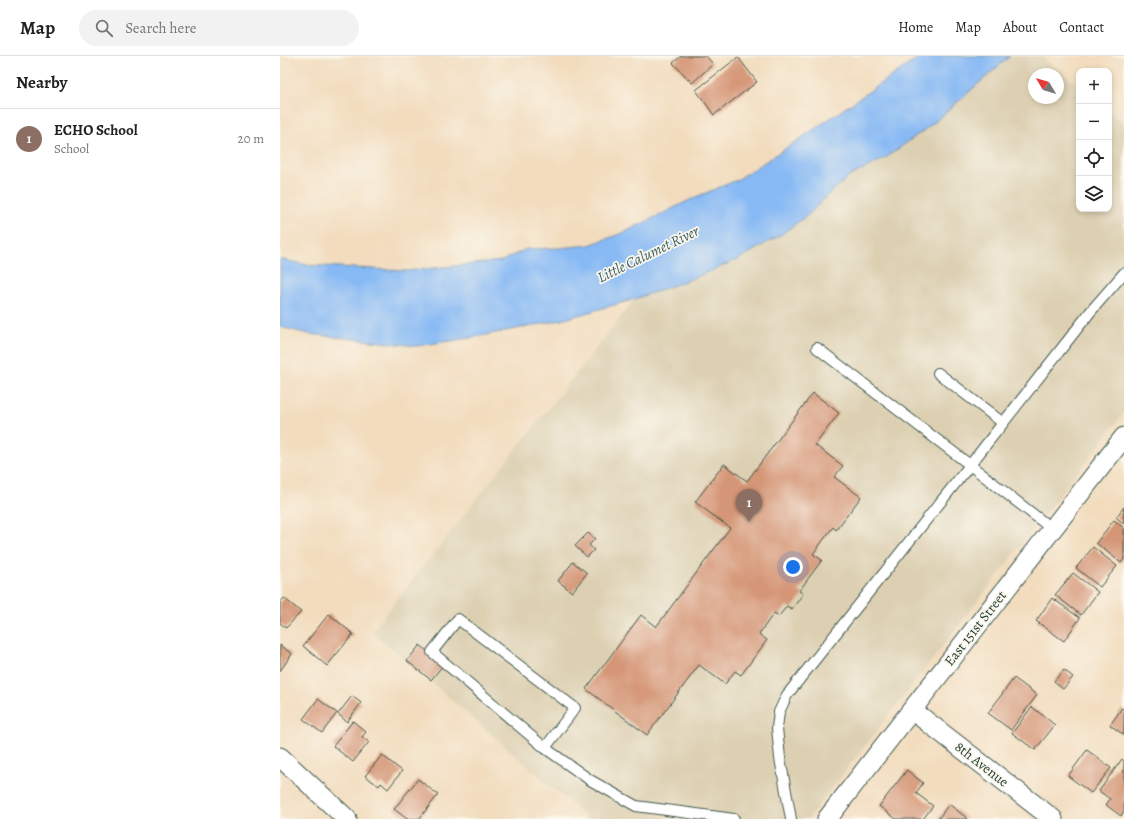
<!DOCTYPE html>
<html lang="en">
<head>
<meta charset="utf-8">
<style>
	:root { --surface:#fff; --page:#f2f2f2; --text:#222; --muted:#767676; --line:#e0e0e0; --accent:#111827 }
	body { margin:0; font-family:Alegreya,serif; background:var(--page); color:var(--text) }
	.controls { position:absolute; right:12px; top:12px; display:grid; overflow:hidden; border-radius:8px; box-shadow:0 2px 6px #0003 }
	.controls button { width:36px; height:36px; display:grid; place-items:center; padding:0; border:0; border-bottom:1px solid var(--line); background:var(--surface); color:var(--text); font:20px sans-serif }
	.compass { position:absolute; left:748px; top:12px; width:36px; height:36px; border-radius:50%; background:var(--surface); box-shadow:0 2px 6px #0003; rotate:308deg }
	.you { position:absolute; left:513px; top:511px; width:14px; height:14px; margin:-10px; border:3px solid #fff; border-radius:50%; background:#1a73e8; box-shadow:0 0 0 6px #1a73e833 }
	.badge { display:grid; place-items:center; width:26px; height:26px; border-radius:50%; background:var(--accent); color:#fff; font-size:13px; font-weight:700 }
	.pin { position:absolute; translate:-50% -33px; filter:drop-shadow(0 1px 2px #0008) }
	.pin::after { content:''; position:absolute; top:21px; width:14px; height:12px; background:inherit; clip-path:polygon(0 0,100% 0,50% 100%) }
	.list { margin:0; padding:0; list-style:none }
	h2 { display:flex; justify-content:space-between; align-items:center; height:52px; margin:0; padding:0 16px; font-size:17px }
	h2 small { font-size:13px; font-weight:400; color:var(--muted) }
	.list li { display:grid; grid-template-columns:26px 1fr auto; gap:12px; align-items:center; box-sizing:border-box; height:60px; padding:0 16px; border-top:1px solid var(--line) }
	.list b { display:block; font-size:15px; white-space:nowrap }
	.list p { margin:0; font-size:13px; white-space:nowrap; color:var(--muted) }
	.list em { font-size:13px; font-style:normal; color:var(--muted) }
	.icon { flex:none; width:22px; height:22px; fill:none; stroke:currentColor; stroke-width:2; stroke-linecap:round; stroke-linejoin:round }
	.map { position:relative; flex:none; width:844px; height:763px; overflow:hidden }
	header { display:flex; align-items:center; gap:24px; box-sizing:border-box; height:56px; padding:0 20px; background:var(--surface); border-bottom:1px solid var(--line) }
	header strong { font-size:19px }
	nav { display:flex; gap:22px; margin-inline-start:auto; font-size:14px }
	.search { width:280px; height:36px; background:var(--page); display:flex; align-items:center; gap:10px; box-sizing:border-box; padding:0 14px; border-radius:22px; color:var(--muted); font-size:15px }
	main { display:flex }
	aside { flex:1; background:var(--surface) }
	.map>svg:first-child { display:block }
	.built { fill:#ddd0b2; fill-rule:evenodd }
	.water { fill:#87b9f4; stroke:#537b94 }
	.building { fill:#d59677 }
	.lines { fill:none; stroke-linecap:round; stroke-linejoin:round }
	.lane-casing { stroke:#3f5549; stroke-width:12 }
	.street-casing { stroke:#3f5549; stroke-width:21 }
	.lane { stroke:#fff; stroke-width:10 }
	.street { stroke:#fff; stroke-width:19 }
	.labels { text-anchor:middle; stroke-width:3.5; stroke-linejoin:round; paint-order:stroke }
	.street-label { font-size:14px; fill:#1f3d34; stroke:#fbf7ec }
	.water-label { font-size:15px; font-style:italic; fill:#395c64; stroke:#fbf7ec }
</style>
</head>
<body>
<header>
<strong>Map</strong>
<div class="search"><svg class="icon" aria-label="search" viewBox="0 0 24 24"><circle cx="10" cy="10" r="6"/><path d="M15 15l6 6"/></svg>Search here</div>
<nav><a>Home</a><a>Map</a><a>About</a><a>Contact</a></nav>
</header>
<main>
<aside>
<h2>Nearby<small></small></h2>
<ul class="list">
<li><span class="badge" style="background:#8d6e63">1</span><div><b>ECHO School</b><p>School</p></div><em>20 m</em></li>
</ul>
</aside>
<div class="map">
<svg width="844" height="763" viewBox="0 0 844 763">
	<rect width="100%" height="100%" fill="#fbf7ec"/>
	<filter id="ink" filterUnits="userSpaceOnUse"><feTurbulence type="fractalNoise" baseFrequency=".025" numOctaves="2"/><feDisplacementMap in="SourceGraphic" scale="8" xChannelSelector="R" yChannelSelector="G"/><feConvolveMatrix kernelMatrix="1 2 1 2 8 2 1 2 1" color-interpolation-filters="sRGB"/></filter>
	<filter id="wash" filterUnits="userSpaceOnUse"><feTurbulence type="fractalNoise" baseFrequency=".012" numOctaves="4" result="noise"/><feDisplacementMap in="SourceGraphic" scale="16" xChannelSelector="R" yChannelSelector="G"/><feGaussianBlur stdDeviation="0.9" result="paint"/><feColorMatrix in="noise" values="0 0 0 0 0 0 0 0 0 0 0 0 0 0 0 0 0 1.4 0 .05"/><feComposite in="paint" operator="in"/></filter>
	<g filter="url(#wash)">
		<rect width="100%" height="100%" fill="#f2dcbd"/>
		<!-- built -->
		<path class="built" d="M730 0H761L799 31V153H829V55L844 67V357L528 763H309L92 575 355 243 411 223 457 204 499 180 529 158 552 135 570 120 604 103 651 69ZM754 18H778V42H754Z"/>
		<!-- water -->
		<path class="water" d="M641 0H730L651 69 604 103 570 120 552 135 529 158 499 180 457 204 411 223 355 243 281 264 196 281 137 290 29 278 0 271V203L27 209 126 215 222 205 246 193 279 192 309 189 343 177 416 141 457 124 511 89Z"/>
		<g id="blocks">
			<!-- building -->
			<path class="building" d="M401 0H426L433 8 412 27 393 7Z
				M458 1 477 26 434 59 416 34Z
				M533 337 559 357 535 389 563 410 554 421 581 441 556 474 553 471 533 498 542 504 519 535 523 538 512 553 507 550 499 560 494 557 479 578 487 584 461 619 455 615 445 628 419 609 367 679 306 633 361 559 376 571 450 472 415 446 444 408 467 425Z
				M844 451V468L836 461Z
				M834 464 844 472V503L841 507 816 487Z
				M308 477 315 483 309 489 314 494 307 501 295 490Z
				M813 491 837 510 820 531 796 512Z
				M293 506 307 517 292 536 278 525Z
				M793 517 818 536 801 559 775 539Z
				M4 542 21 556 6 572 0 567V547Z
				M772 542 800 562 784 585 756 565Z
				M49 558 73 578 47 610 23 590Z
				M0 589 12 598 0 615Z
				M140 589 163 609 151 624 127 605Z
				M784 614 793 621 783 633 774 625Z
				M734 622 757 639 731 674 708 657Z
				M72 640 81 647 67 666 58 658Z
				M38 643 57 657 42 677 23 663Z
				M752 651 775 669 755 694 732 677Z
				M842 652 844 654V679L830 669Z
				M73 665 86 676 82 681 89 686 73 706 53 690Z
				M807 694 831 712 811 737 788 720Z
				M102 699 122 715 108 733 101 727 99 730 85 720Z
				M842 703 844 705V755L841 760 826 749 830 743 819 735Z
				M627 714 643 727 636 737 653 750 643 763H616L599 750Z
				M138 723 158 739 139 763H127L114 753Z
				M669 748 688 763H658Z"/>
		</g>
	</g>
	<g filter="url(#ink)">
		<use href="#blocks" fill-opacity="0" stroke="#3f5549" stroke-width="1"/>
		<g class="lines">
			<!-- lane casing -->
			<g class="lane-casing">
				<path id="lane" d="M537 292 690 409 811 255 844 217
					M658 317 723 367
					M265 692 295 652 178 563 152 596 265 692 310 724 356 750 454 763
					M511 763 500 702 497 672 499 656 507 639 690 409 772 473"/>
			</g>
			<!-- street casing -->
			<g class="street-casing">
				<path id="street" d="M632 654 773 763
					M0 701 67 763
					M547 763 844 381"/>
			</g>
			<!-- lane -->
			<use href="#lane" class="lane"/>
			<!-- street -->
			<use href="#street" class="street"/>
		</g>
	</g>
	<g class="labels">
		<!-- street labels -->
		<g class="street-label">
			<text transform="translate(695 572) rotate(-52)" y="5">East 151st Street</text>
			<text transform="translate(702 708) rotate(38)" y="5">8th Avenue</text>
		</g>
		<!-- water labels -->
		<g class="water-label">
			<text transform="translate(368 198) rotate(-26)" y="5">Little Calumet River</text>
		</g>
	</g>
</svg>
<div class="controls">
<button>+</button>
<button>−</button>
<button><svg class="icon" aria-label="locate" viewBox="0 0 24 24"><circle cx="12" cy="12" r="6"/><path d="M12 2v4M12 18v4M2 12h4M18 12h4"/></svg></button>
<button><svg class="icon" aria-label="layers" viewBox="0 0 24 24"><path d="M12 4l9 5-9 5-9-5zM3 14l9 5 9-5"/></svg></button>
</div>
<svg class="compass" viewBox="-18 -18 36 36"><path d="M0-13l5 13h-10z" fill="#e53935"/><path d="M0 13l5-13h-10z" fill="#767676"/></svg>
<div class="you"></div>
<div class="pin badge" style="left:469px;top:466px;background:#8d6e63">1</div>
</div>
</main>
</body>
</html>
